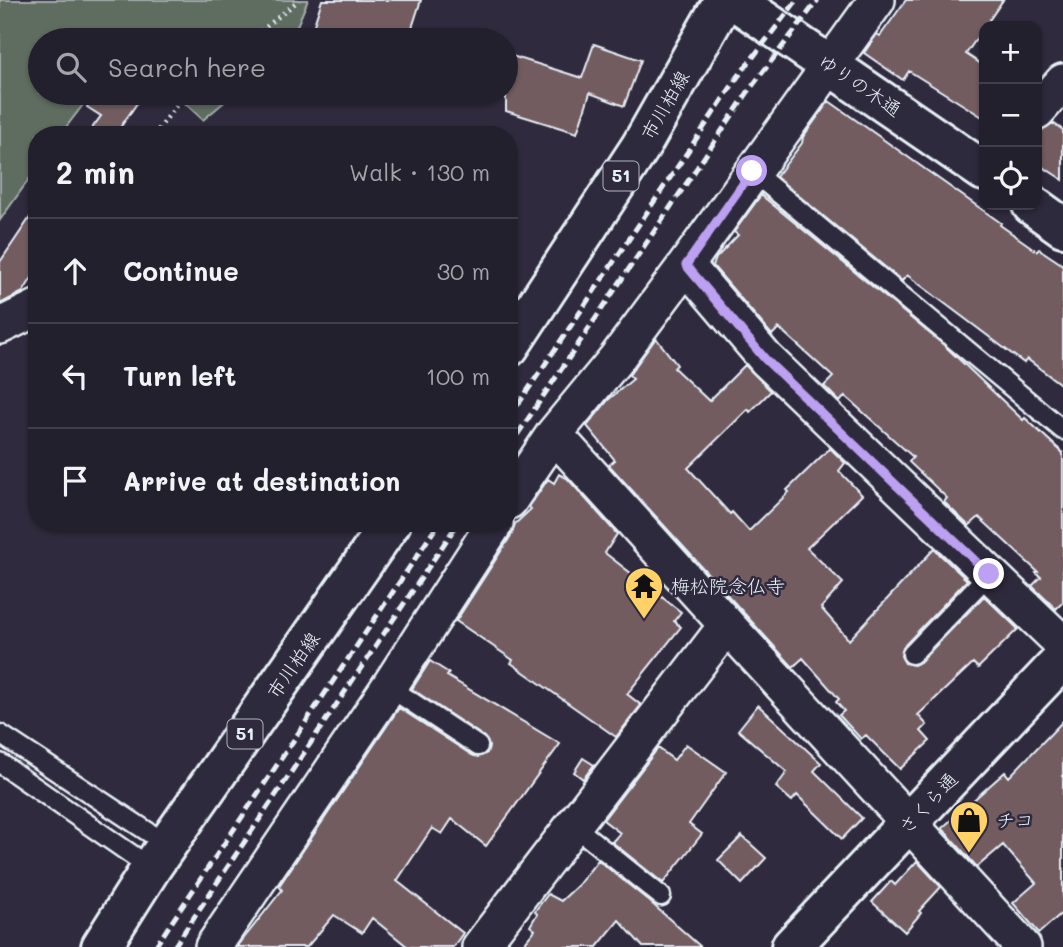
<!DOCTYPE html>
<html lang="en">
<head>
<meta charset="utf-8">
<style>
	:root { --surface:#23202e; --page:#2b2836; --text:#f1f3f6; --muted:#a3a3aa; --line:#403e4a }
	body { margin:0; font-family:Mali,"Klee One",sans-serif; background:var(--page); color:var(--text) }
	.controls { position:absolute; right:21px; top:21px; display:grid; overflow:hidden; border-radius:14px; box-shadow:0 2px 5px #0004 }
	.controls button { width:63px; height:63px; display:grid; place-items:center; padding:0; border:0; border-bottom:2px solid var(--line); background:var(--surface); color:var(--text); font:35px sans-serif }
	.stop { position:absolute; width:21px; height:21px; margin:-16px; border:5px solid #bca0f2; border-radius:50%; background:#fff }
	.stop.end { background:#bca0f2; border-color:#fff; box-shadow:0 2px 7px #0008 }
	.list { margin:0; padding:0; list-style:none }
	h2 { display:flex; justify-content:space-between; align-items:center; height:91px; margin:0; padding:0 28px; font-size:30px }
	h2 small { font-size:23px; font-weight:400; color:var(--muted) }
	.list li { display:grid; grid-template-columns:46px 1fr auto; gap:21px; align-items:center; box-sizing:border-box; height:105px; padding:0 28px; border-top:2px solid var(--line) }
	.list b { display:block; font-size:26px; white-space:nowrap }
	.list em { font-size:23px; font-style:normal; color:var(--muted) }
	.icon { flex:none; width:38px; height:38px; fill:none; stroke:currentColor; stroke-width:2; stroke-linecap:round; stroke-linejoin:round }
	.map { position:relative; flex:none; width:1063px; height:947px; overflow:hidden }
	.search { position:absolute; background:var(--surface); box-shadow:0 2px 5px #0004; left:28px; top:28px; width:490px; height:77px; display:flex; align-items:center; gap:18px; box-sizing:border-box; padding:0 24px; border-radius:38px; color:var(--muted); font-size:26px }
	.panel { position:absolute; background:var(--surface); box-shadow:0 2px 5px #0004; left:28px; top:126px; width:490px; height:406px; border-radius:28px }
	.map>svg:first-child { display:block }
	.green { fill:#5f6c61; stroke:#a4aeac; stroke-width:2 }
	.building { fill:#725c60; stroke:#e8f1f8; stroke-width:2 }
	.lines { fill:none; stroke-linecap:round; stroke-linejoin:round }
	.service-casing { stroke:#e8f1f8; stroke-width:23 }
	.minor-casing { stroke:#e8f1f8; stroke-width:40 }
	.tertiary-casing { stroke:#e8f1f8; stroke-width:44 }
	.primary-casing { stroke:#e8f1f8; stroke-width:44 }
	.path { stroke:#e8f1f8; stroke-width:4.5; stroke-dasharray:2 5; stroke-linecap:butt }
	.service { stroke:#2f2a3d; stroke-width:18 }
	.minor { stroke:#2f2a3d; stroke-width:35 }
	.tertiary { stroke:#2f2a3d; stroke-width:38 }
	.primary { stroke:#2f2a3d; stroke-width:38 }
	.rail { stroke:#e8f1f8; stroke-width:5; stroke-dasharray:10 5; stroke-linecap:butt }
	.route { stroke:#bca0f2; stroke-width:9 }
	.labels { text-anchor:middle; stroke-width:5; stroke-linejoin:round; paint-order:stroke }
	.shield { fill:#2f2a3d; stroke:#b0b5c0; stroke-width:2 }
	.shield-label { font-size:18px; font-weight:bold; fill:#e8f1f8 }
	.street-label { font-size:19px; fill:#e8f1f8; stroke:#2f2a3d }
	.poi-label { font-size:19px; fill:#e8f1f8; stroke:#2f2a3d; text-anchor:start }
</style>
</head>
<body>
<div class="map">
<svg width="1063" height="947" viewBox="0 0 1063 947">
	<rect width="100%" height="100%" fill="#2f2a3d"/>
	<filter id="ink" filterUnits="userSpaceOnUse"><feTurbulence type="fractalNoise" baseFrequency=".0143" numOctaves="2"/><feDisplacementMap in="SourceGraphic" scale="14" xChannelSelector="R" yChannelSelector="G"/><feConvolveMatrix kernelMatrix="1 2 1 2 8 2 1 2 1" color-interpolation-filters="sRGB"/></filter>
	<g filter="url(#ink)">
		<!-- green -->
		<path class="green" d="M0 0H308L291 40H40V93H92L60 135H37V168L0 220Z
			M174 93H235L203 120Z"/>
		<!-- building -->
		<path class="building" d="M322 0H421L408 40H309Z
			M906 0H1003L966 54 984 66V118L909 71 903 80 864 53 877 34 880 36Z
			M594 44 641 60 624 106 590 93 577 133 506 111V54L582 78Z
			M96 93H144L115 135H87L101 116 87 107Z
			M829 101 1001 223 1000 225 1037 251 1039 249 1063 265V386L1027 359 1024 363 907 275 902 281 776 177 802 143 803 137Z
			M1053 123 1063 130V180L1037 163V138L1042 130Z
			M761 195 945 346 1023 420 1025 418 1063 453V602L1056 609 1032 586 1041 577 1036 573 1038 572 979 517 969 526 944 502 947 498 909 462 913 457 845 396 840 402 824 386 833 377 779 328 772 335 713 266 716 258 738 235 734 232Z
			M37 207V270L23 292 0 304V262Z
			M656 338 677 365 674 368 709 401 745 365 771 391 750 412 748 409 688 468 730 514 732 512 749 531 789 492 787 490 830 448 845 463 839 471 862 495 807 548 843 583 821 608 849 640 934 549 967 580 904 646 901 656 905 663 914 665 920 662 984 596 1018 629 978 668 973 663 918 715 927 725 921 731 930 741 900 769 866 735 861 739 839 715 844 711 836 702 839 699 803 658 793 667 742 611 609 465 615 460 587 426 608 400 633 379 629 375Z
			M559 474 568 479 617 534 605 553 681 612 674 621 681 627 627 694 641 705 616 737 511 663 513 660 456 621 512 534 515 524 531 509 529 507 548 479 554 483Z
			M430 661 449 673 447 676 560 744 486 846 452 819 442 834 432 828 397 881 463 933 453 947H408L372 918 362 933 334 915 307 947H237L282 890 279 886 399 708 472 755 478 757 487 753 489 746 484 737 412 689Z
			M758 705 821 763 814 771 862 818 842 839 797 795 792 801 776 787 787 772 738 730Z
			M1063 721V912L1039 933 1013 903 1036 883 1003 845 977 867 942 828 1005 772 1009 777Z
			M686 744 726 772 689 824 702 834 663 883 612 842 620 833 603 820 658 748 674 760Z
			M583 758 594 765 583 779 574 772Z
			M742 836 766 858 742 884 718 860Z
			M598 860 649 901 701 947H643L619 920 597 947H521L535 930 530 926 537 914 535 911 548 894 561 901 578 885Z
			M917 861 941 887 919 911 921 913 905 932 872 902 891 881 895 885Z"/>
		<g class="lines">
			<!-- service casing -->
			<g class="service-casing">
				<path id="service" d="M752 171 1063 430
					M912 654 989 574
					M389 687 478 746
					M0 734 168 845
					M0 763 151 868
					M574 826 661 896"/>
			</g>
			<!-- minor casing -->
			<g class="minor-casing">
				<path id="minor" d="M1037 111 1063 82
					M686 265 766 359 1063 644
					M0 326 37 308
					M509 501 554 434 616 359 686 265 877 0
					M727 625 1023 947
					M213 947 389 687 495 523
					M480 947 727 625 554 434"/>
			</g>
			<!-- tertiary casing -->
			<g class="tertiary-casing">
				<path id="tertiary" d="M734 0 984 171
					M1032 205 1063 227
					M791 947 1063 659"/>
			</g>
			<!-- primary casing -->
			<g class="primary-casing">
				<path id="primary" d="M509 347 641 146 724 0
					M101 947 151 868 391 523"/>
			</g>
			<!-- path -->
			<path class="path" d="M250 40 299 0
				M154 135 186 93"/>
			<!-- service -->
			<use href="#service" class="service"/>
			<!-- minor -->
			<use href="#minor" class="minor"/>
			<!-- tertiary -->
			<use href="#tertiary" class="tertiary"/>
			<!-- primary -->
			<use href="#primary" class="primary"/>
			<!-- rail -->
			<path class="rail" d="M509 418 737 78 797 0
				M509 447 750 89 818 0
				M155 947 439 523
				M174 947 458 523"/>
		</g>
	</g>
	<g class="lines" filter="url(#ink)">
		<!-- route -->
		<path class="route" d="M752 171 686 265 765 359 989 574"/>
	</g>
	<!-- icons -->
	<defs>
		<g id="temple-pin" transform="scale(2.0125)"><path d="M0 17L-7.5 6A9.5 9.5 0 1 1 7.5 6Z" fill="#ffd166" stroke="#2f2a3d"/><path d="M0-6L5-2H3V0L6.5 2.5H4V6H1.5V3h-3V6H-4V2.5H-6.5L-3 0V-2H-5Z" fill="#111"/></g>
		<g id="shop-pin" transform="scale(2.0125)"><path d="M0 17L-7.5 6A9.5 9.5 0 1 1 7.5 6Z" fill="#ffd166" stroke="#2f2a3d"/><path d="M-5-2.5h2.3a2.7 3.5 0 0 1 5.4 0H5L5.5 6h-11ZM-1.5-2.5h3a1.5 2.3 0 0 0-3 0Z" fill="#111"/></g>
	</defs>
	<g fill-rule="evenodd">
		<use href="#temple-pin" x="644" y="586"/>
		<use href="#shop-pin" x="969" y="820"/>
	</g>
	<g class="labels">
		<!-- shield labels -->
		<g class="shield">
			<rect x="603.5" y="161.5" width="35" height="29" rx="5"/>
			<rect x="227.5" y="719.5" width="35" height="29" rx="5"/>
		</g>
		<g class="shield-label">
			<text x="621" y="182">51</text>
			<text x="245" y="740">51</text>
		</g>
		<!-- street labels -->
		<g class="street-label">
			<text transform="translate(860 85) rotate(34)" y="7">ゆりの木通</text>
			<text transform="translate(665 105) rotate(-60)" y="7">市川柏線</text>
			<text transform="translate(293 665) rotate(-55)" y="7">市川柏線</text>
			<text transform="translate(928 803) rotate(-47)" y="7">さくら通</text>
		</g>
		<!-- poi labels -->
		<g class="poi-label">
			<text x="671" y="593">梅松院念仏寺</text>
			<text x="996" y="827">チコ</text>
		</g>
	</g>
</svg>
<div class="controls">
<button>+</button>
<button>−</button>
<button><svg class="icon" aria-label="locate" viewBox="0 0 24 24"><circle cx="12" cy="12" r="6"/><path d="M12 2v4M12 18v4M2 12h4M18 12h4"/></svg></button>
</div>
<div class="stop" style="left:752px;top:171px"></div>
<div class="stop end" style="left:989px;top:574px"></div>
<div class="search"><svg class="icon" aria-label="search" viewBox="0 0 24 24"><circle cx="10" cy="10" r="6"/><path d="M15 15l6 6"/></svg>Search here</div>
<section class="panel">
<h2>2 min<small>Walk · 130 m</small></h2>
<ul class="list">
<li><svg class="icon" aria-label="ahead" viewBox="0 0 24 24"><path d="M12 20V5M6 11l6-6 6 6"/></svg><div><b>Continue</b></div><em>30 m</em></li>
<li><svg class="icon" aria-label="left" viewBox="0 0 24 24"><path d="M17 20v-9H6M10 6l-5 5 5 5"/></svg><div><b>Turn left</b></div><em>100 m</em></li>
<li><svg class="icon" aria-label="arrive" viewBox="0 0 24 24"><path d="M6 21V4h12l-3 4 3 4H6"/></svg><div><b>Arrive at destination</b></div></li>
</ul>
</section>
</div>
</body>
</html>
